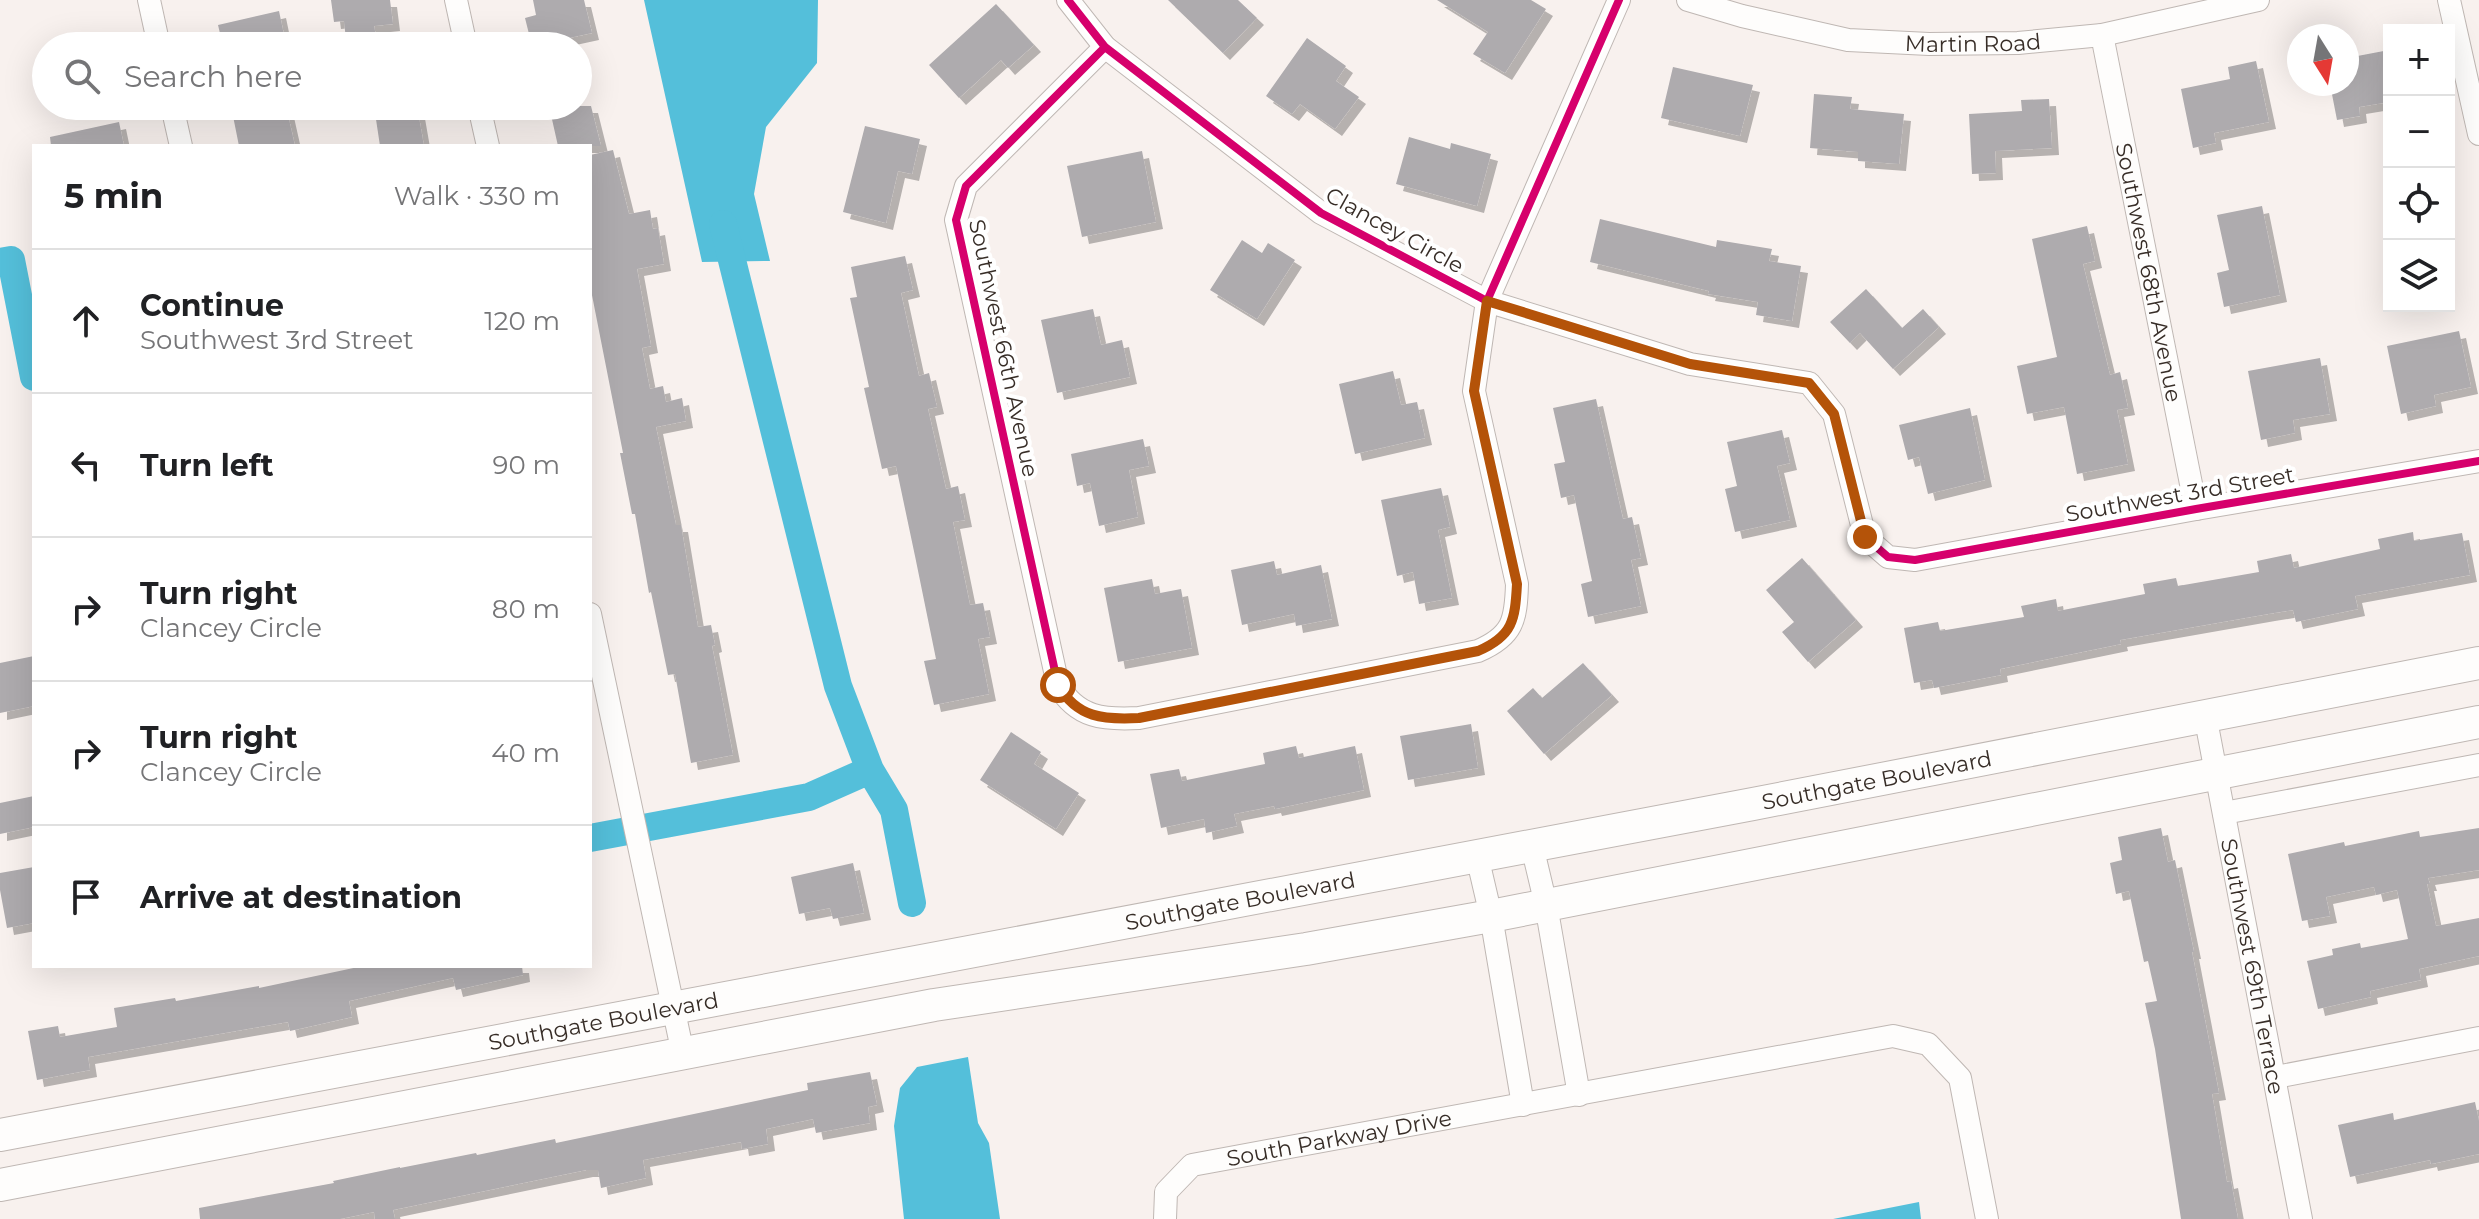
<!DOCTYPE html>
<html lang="en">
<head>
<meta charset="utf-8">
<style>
	:root { --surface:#fff; --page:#f6f6f6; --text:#202124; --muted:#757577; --line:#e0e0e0 }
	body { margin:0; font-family:Montserrat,sans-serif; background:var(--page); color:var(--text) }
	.controls { position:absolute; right:24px; top:24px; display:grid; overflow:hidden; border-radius:0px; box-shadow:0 8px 32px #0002 }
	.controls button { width:72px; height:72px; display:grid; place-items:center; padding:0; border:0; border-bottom:2px solid var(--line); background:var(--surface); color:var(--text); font:40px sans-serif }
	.compass { position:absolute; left:2287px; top:24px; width:72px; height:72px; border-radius:50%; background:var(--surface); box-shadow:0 8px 32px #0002; rotate:169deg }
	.stop { position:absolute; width:24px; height:24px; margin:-18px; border:6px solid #b45309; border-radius:50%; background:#fff }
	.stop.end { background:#b45309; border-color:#fff; box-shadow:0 2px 8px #0008 }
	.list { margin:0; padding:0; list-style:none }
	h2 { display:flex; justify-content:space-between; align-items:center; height:104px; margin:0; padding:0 32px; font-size:34px }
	h2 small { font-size:26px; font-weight:400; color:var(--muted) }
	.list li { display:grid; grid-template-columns:52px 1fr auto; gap:24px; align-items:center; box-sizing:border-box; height:144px; padding:0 32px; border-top:2px solid var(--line) }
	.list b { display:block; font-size:30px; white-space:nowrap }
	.list p { margin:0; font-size:26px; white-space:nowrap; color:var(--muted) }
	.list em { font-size:26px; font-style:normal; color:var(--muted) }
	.icon { flex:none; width:44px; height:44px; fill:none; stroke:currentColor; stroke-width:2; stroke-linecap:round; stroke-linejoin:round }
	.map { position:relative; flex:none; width:2479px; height:1219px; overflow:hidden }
	.search { position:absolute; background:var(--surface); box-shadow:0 8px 32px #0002; left:32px; top:32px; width:560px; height:88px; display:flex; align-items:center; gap:20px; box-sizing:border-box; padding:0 28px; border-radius:44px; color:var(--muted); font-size:30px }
	.panel { position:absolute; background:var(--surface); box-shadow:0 8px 32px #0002; left:32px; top:144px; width:560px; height:824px; border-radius:0px }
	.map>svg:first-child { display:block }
	.water { fill:#54bfda }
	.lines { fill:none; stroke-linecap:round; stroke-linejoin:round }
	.canal { stroke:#54bfda; stroke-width:28 }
	.building { fill:#aeabae; filter:url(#shadow) }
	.minor-casing { stroke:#bfb7b3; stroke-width:24 }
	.secondary-casing { stroke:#bfb7b3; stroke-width:34 }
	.minor { stroke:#fefdfc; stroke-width:22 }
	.secondary { stroke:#fefdfc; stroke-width:32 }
	.cycleway-casing { stroke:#fff; stroke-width:13 }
	.cycleway { stroke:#d6006c; stroke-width:8 }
	.route { stroke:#b45309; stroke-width:10 }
	.labels { text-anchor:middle; stroke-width:8; stroke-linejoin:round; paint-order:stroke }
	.street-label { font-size:22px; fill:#372d27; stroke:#fff }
</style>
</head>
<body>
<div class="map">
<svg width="2479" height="1219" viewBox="0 0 2479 1219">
	<defs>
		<filter id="shadow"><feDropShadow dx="7" dy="7" stdDeviation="0" flood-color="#0004"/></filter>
	</defs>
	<rect width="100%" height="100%" fill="#f8f1ee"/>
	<!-- water -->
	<path class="water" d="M644 0H818L817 63 766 127 754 194 770 261 702 262Z
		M968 1057 978 1123 989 1143 1000 1219H904L894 1126 900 1088 917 1067Z
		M1919 1202 1921 1219H1833Z"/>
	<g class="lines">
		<!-- canal -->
		<path class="canal" d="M723 224 838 686 870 770 894 810 912 903
			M0 262 11 260 34 377
			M590 838 809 797 870 770"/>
	</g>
	<!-- building -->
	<path class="building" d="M331 0H390L393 24 374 26 376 36 346 40 344 21 334 22Z
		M533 0H584L592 33 532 46 525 18 536 15Z
		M1168 0H1238L1257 18 1223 53Z
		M1437 0H1531L1546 9 1505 73 1473 54 1488 32Z
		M996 4 1034 45 1008 68 1001 60 959 98 929 65Z
		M279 11 284 35 272 38 274 46H223L218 25Z
		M1307 38 1346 66 1336 81 1359 97 1335 129 1300 104 1292 114 1266 96Z
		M2389 50V102L2359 107 2360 116 2337 120 2330 84H2347V58Z
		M2256 61 2269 122 2214 133 2216 143 2193 148 2181 89 2230 79 2228 67Z
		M1673 67 1753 85 1740 136 1661 118Z
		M1814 94 1852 97 1850 109 1904 114 1899 164 1858 161V152L1810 148Z
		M2049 99 2052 148 1995 151 1996 173 1972 174 1969 114 2022 111 2021 100Z
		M231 106H286L295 146H239Z
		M374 106H417L424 146H380Z
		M549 106H591L601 146H558Z
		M119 122 124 146H51L50 137Z
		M865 126 920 139 912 174 898 171 886 223 843 212Z
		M1409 137 1450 149 1451 143 1491 154 1477 206 1396 184Z
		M613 150 629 214 650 210 653 229 658 228 664 264 637 269 651 346 642 348 650 389 663 386 666 402 682 398 686 421 656 427 676 525H681L698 627 711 625 715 645 712 646 733 755 691 763 675 674 668 675 651 592 649 593 635 514H632L620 453H623L590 285V155Z
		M1142 151 1156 222 1082 237 1067 166Z
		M2262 206 2280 295 2224 307 2217 273 2229 270 2217 215Z
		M1600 219 1716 247 1717 240 1772 249 1769 261 1801 266 1792 321 1756 315 1758 302 1708 294 1709 291 1590 262Z
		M2087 226 2095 261 2083 264 2110 375 2120 372 2128 408 2117 410 2128 464 2077 474 2064 407 2027 414 2017 366 2057 357 2032 239Z
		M1242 240 1262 253 1268 243 1295 260 1257 319 1210 290Z
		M905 256 913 290 901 293 919 376 929 373 937 407 928 409 946 489 958 486 965 520 953 522 970 605 983 603 990 637 978 639 989 694 934 705 924 661 936 659 915 556 896 466 882 469 864 388 869 387 850 298 857 297 851 267Z
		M1866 289 1902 328 1923 309 1939 327 1893 369 1860 333 1850 343 1830 322Z
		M1093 309 1101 345 1122 340 1130 377 1057 393 1041 320Z
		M2459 331 2471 387 2434 395 2436 406 2401 414 2387 346Z
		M2320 358 2330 414 2293 420 2295 433 2261 440 2248 371Z
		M1393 371 1401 405 1417 402 1425 438 1355 454 1339 384Z
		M1596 399 1623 519 1632 517 1641 558 1631 560 1641 606 1588 617 1581 584 1592 581 1574 495 1561 498 1554 464 1565 462 1553 408Z
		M1970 408 1985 480 1928 494 1919 457 1908 460 1899 425Z
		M1782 430 1790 463 1777 466 1790 520 1735 532 1725 489 1737 486 1727 442Z
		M1143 439 1149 466 1129 470 1138 517 1099 526 1090 483 1077 486 1071 454Z
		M1441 488 1450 527 1438 530 1452 598 1419 604 1413 572 1397 576 1381 500Z
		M2413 532 2414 541 2462 533 2470 575 2355 596 2358 609 2296 622 2293 610 2268 614 2120 640 2121 644 2000 669 2001 675 1934 688 1932 680 1914 683 1904 628 1938 622 1940 631 2024 617 2021 606 2056 599 2058 611 2145 594 2143 584 2176 578 2178 586 2259 572 2257 561 2291 554 2294 568 2380 549 2378 539Z
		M1802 558 1856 620 1808 662 1782 632 1794 622 1766 590Z
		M1274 561 1277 575 1321 565 1332 619 1296 626 1294 614 1242 625 1231 570Z
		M1152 579 1155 594 1181 589 1192 648 1118 662 1104 588Z
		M34 656V706L0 713V663Z
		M1583 663 1612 695 1544 754 1507 711 1533 688 1542 698Z
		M1471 724 1478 768 1408 780 1400 736Z
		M1011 732 1041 752 1034 764 1079 793 1056 829 980 780Z
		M1296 746 1299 758 1355 746 1364 790 1275 809 1274 806 1234 814 1237 826 1206 833 1204 819 1161 828 1150 774 1179 769 1182 781 1265 764 1263 753Z
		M34 796V827L0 834V803Z
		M2161 828 2168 862 2175 860 2194 952H2192L2219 1093 2212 1094 2227 1182 2231 1181 2238 1219H2181L2155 1049 2145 1003 2157 1001 2148 961 2144 962 2129 891 2116 894 2110 863 2122 860 2118 837Z
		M2479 828V870L2428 878 2430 884H2427L2436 926 2479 918V956L2419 969 2421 980 2370 991 2371 997 2318 1009 2307 961 2333 955 2332 949 2360 943 2361 948 2408 939 2397 890 2376 895 2374 887 2326 897 2330 916 2302 921 2288 854 2344 842 2345 846 2419 831 2420 837Z
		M853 863 864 913 833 919 830 908 799 914 791 877Z
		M34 867V923L7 928 0 890V873Z
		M363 966H522L523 975 456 990 453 978 349 1001 352 1017 290 1031 288 1022 88 1057 90 1070 37 1080 28 1031 58 1026 60 1037 117 1027 114 1008 175 998 176 1001 259 986V988Z
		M870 1072 877 1105 868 1107 870 1123 816 1133 813 1119 766 1129 768 1144 742 1149 741 1142 643 1160 646 1178 601 1188 598 1170H586L393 1210 395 1219H375L374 1212 340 1219H200L199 1208 334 1183 333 1181 400 1167V1168L476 1153 477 1155 555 1139 556 1143 808 1090 807 1083Z
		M2475 1102 2479 1121V1154L2431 1164 2430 1160 2350 1177 2338 1125 2393 1113 2394 1120Z"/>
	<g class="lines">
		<!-- minor casing -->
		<g class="minor-casing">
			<g id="minor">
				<path d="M149 0 159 46"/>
				<path d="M456 0 466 46"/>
				<path d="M1068 0 1105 47 1321 213 1487 301 1690 364 1809 383 1834 414 1865 537 1888 557 1915 560 2196 509 2479 461"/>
				<path id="s1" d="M1688 0 1742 16 1848 40 1929 44 2018 43 2102 35 2258 0"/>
				<path d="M2449 0 2479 134"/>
				<path id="s2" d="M2102 35 2196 509"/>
				<path d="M1105 47 966 186 956 220 1058 685C1077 718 1104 720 1139 718L1478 651C1513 636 1516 620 1517 584L1474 391 1487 301 1619 0"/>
				<path d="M172 106 181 146"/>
				<path d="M479 106 488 146"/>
				<path d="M590 614 683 1054"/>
				<path id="s3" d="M2205 715 2301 1219"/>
				<path d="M2224 813 2479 765"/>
				<path d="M1532 846 1546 905 1579 1095"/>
				<path d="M1477 856 1491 916 1523 1105"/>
				<path d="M2276 1077 2479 1038"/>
				<path id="s4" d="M1165 1219 1166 1192 1192 1165 1893 1036 1928 1044 1960 1078 1987 1219"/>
			</g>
		</g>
		<!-- secondary casing -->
		<g class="secondary-casing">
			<g id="secondary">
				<path id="s5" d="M0 1135 1753 804 2479 663"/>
				<path d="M0 1185 934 1005 1306 949 1491 916 2479 722"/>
			</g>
		</g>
		<!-- minor -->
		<use href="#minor" class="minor"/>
		<!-- secondary -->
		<use href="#secondary" class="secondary"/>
		<!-- cycleway casing -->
		<g class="cycleway-casing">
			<path id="cycleway" d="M1068 0 1105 47 1321 213 1487 301 1690 364 1809 383 1834 414 1865 537 1888 557 1915 560 2196 509 2479 461
				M1105 47 966 186 956 220 1058 685C1077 718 1104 720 1139 718L1478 651C1513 636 1516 620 1517 584L1474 391 1487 301 1619 0"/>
		</g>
		<!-- cycleway -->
		<use href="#cycleway" class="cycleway"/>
	</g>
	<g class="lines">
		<!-- route -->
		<path class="route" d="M1058 685C1077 718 1104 720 1139 718L1478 651C1513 636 1515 620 1517 584L1474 391 1487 301 1690 364 1809 383 1834 414 1865 537"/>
	</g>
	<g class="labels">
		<!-- street labels -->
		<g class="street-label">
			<text dy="8" stroke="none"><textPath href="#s1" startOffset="290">Martin Road</textPath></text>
			<text transform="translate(1395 230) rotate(29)" y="8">Clancey Circle</text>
			<text dy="8" stroke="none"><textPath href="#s2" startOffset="242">Southwest 68th Avenue</textPath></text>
			<text transform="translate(1004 348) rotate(78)" y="8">Southwest 66th Avenue</text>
			<text transform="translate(2180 494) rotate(-10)" y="8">Southwest 3rd Street</text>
			<text dy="8" stroke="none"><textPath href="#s5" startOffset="1910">Southgate Boulevard</textPath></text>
			<text dy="8" stroke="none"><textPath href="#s5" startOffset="1262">Southgate Boulevard</textPath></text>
			<text dy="8" stroke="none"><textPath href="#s3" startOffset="256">Southwest 69th Terrace</textPath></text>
			<text dy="8" stroke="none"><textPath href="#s5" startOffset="614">Southgate Boulevard</textPath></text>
			<text dy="8" stroke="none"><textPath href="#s4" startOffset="214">South Parkway Drive</textPath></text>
		</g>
	</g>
</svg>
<div class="controls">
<button>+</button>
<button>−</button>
<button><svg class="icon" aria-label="locate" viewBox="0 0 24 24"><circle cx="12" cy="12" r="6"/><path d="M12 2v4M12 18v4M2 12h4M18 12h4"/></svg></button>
<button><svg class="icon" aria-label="layers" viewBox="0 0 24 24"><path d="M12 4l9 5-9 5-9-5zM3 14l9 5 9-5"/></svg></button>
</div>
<svg class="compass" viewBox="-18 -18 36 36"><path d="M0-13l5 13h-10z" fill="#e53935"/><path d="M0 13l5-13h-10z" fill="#757577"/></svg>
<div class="stop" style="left:1058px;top:685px"></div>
<div class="stop end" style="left:1865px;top:537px"></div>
<div class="search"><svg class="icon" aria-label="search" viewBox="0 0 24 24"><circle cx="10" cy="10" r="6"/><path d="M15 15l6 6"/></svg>Search here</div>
<section class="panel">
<h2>5 min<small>Walk · 330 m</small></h2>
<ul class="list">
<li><svg class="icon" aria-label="ahead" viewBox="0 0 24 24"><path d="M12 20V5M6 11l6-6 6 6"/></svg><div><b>Continue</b><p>Southwest 3rd Street</p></div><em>120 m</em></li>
<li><svg class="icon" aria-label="left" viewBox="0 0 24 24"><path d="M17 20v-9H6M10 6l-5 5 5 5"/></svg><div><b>Turn left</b></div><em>90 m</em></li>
<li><svg class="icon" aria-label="right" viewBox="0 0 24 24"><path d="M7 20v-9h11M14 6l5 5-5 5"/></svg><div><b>Turn right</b><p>Clancey Circle</p></div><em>80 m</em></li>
<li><svg class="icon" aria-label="right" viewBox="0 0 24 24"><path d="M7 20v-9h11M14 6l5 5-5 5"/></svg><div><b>Turn right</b><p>Clancey Circle</p></div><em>40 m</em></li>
<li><svg class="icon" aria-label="arrive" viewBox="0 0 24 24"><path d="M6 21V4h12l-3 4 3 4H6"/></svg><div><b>Arrive at destination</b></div></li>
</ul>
</section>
</div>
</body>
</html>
